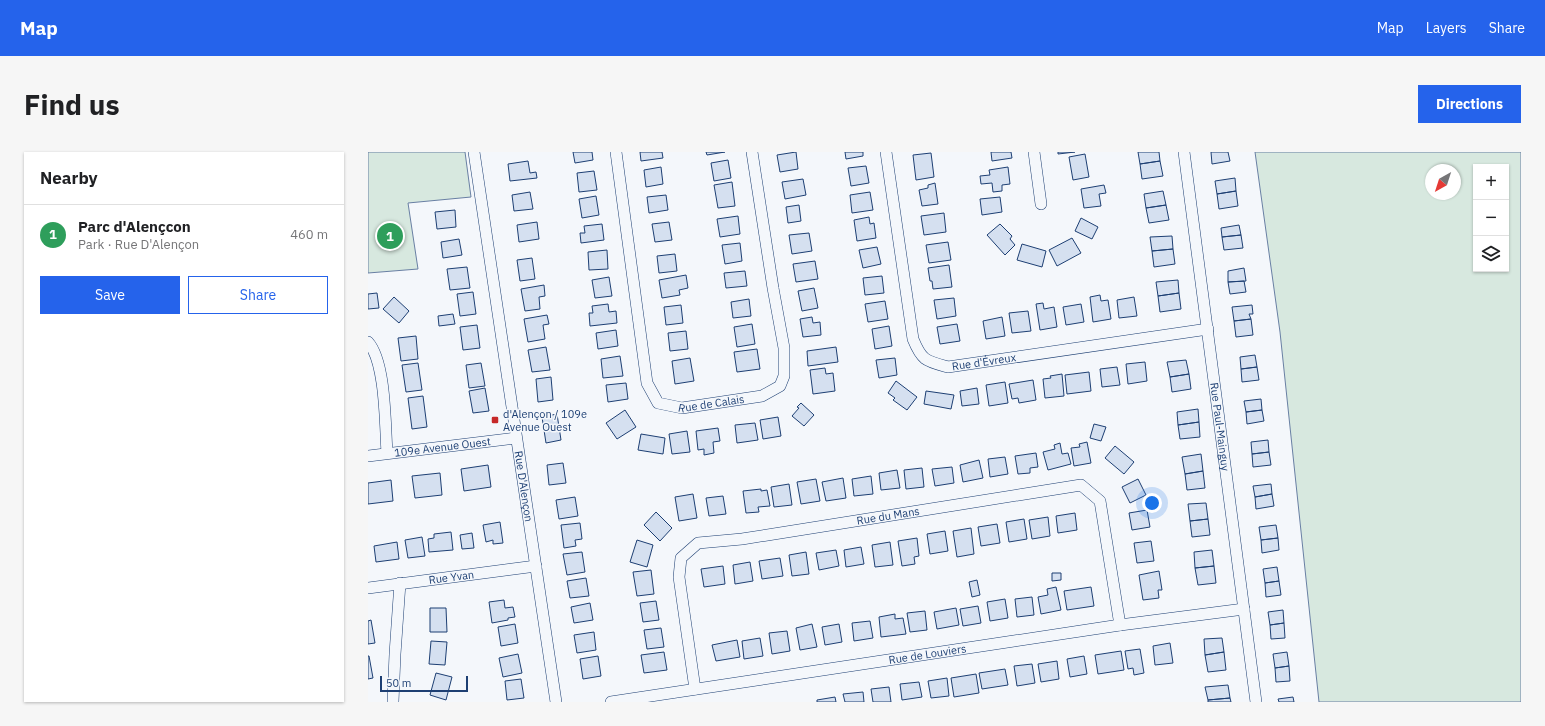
<!DOCTYPE html>
<html lang="en">
<head>
<meta charset="utf-8">
<style>
	:root { --surface:#fff; --page:#f6f6f6; --text:#202124; --muted:#757577; --line:#e0e0e0; --accent:#2563eb }
	body { margin:0; font-family:"IBM Plex Sans",sans-serif; background:var(--page); color:var(--text) }
	.controls { position:absolute; right:12px; top:12px; display:grid; overflow:hidden; border-radius:0px; box-shadow:0 1px 3px #0004 }
	.controls button { width:36px; height:36px; display:grid; place-items:center; padding:0; border:0; border-bottom:1px solid var(--line); background:var(--surface); color:var(--text); font:20px sans-serif }
	.compass { position:absolute; left:1057px; top:12px; width:36px; height:36px; border-radius:50%; background:var(--surface); box-shadow:0 1px 3px #0004; rotate:219deg }
	.scale { position:absolute; left:12px; bottom:10px; width:88px; box-sizing:border-box; padding-left:4px; border:2px solid #1d3f73; border-top:0; font-size:11px; line-height:14px; white-space:nowrap; color:#1d3f73; -webkit-text-stroke:3px #f4f7fb; paint-order:stroke }
	.you { position:absolute; left:784px; top:351px; width:14px; height:14px; margin:-10px; border:3px solid #fff; border-radius:50%; background:#1a73e8; box-shadow:0 0 0 6px #1a73e833 }
	.badge { display:grid; place-items:center; width:26px; height:26px; border-radius:50%; background:var(--accent); color:#fff; font-size:13px; font-weight:700 }
	.pin { position:absolute; translate:-50% -50%; border:2px solid #fff; box-shadow:0 1px 4px #0006 }
	.list { margin:0; padding:0; list-style:none }
	h2 { display:flex; justify-content:space-between; align-items:center; height:52px; margin:0; padding:0 16px; font-size:17px }
	h2 small { font-size:13px; font-weight:400; color:var(--muted) }
	.list li { display:grid; grid-template-columns:26px 1fr auto; gap:12px; align-items:center; box-sizing:border-box; height:60px; padding:0 16px; border-top:1px solid var(--line) }
	.list b { display:block; font-size:15px; white-space:nowrap }
	.list p { margin:0; font-size:13px; white-space:nowrap; color:var(--muted) }
	.list em { font-size:13px; font-style:normal; color:var(--muted) }
	.actions { display:flex; gap:8px; padding:12px 16px }
	.actions a { flex:1; padding:9px 0; border:1px solid var(--accent); border-radius:0px; text-align:center; font-size:14px; color:var(--accent) }
	.actions .main { background:var(--accent); color:#fff }
	.icon { flex:none; width:22px; height:22px; fill:none; stroke:currentColor; stroke-width:2; stroke-linecap:round; stroke-linejoin:round }
	.map { position:relative; flex:none; width:1153px; height:550px; overflow:hidden; border-radius:0px }
	header { display:flex; align-items:center; gap:24px; box-sizing:border-box; height:56px; padding:0 20px; background:var(--accent); color:#fff }
	header strong { font-size:19px }
	nav { display:flex; gap:22px; margin-inline-start:auto; font-size:14px }
	.intro { display:flex; align-items:center; justify-content:space-between; box-sizing:border-box; height:96px; padding:0 24px }
	h1 { margin:0; font-size:28px }
	.button { padding:10px 18px; border-radius:0px; background:var(--accent); color:#fff; font-size:14px; font-weight:700 }
	main { display:flex; gap:24px; padding:0 24px }
	aside { flex:1; background:var(--surface); border-radius:0px; box-shadow:0 1px 3px #0004 }
	.map>svg:first-child { display:block }
	.green { fill:#d7e8df; stroke:#687fa3; fill-rule:evenodd }
	.building { fill:#d5e0f0; stroke:#1d3f73 }
	.lines { fill:none; stroke-linecap:round; stroke-linejoin:round }
	.street-casing { stroke:#1d3f73; stroke-width:12 }
	.street { stroke:#f4f7fb; stroke-width:11 }
	.poi-dot { fill:#c62828; stroke:#f4f7fb; stroke-width:1.5 }
	.labels { text-anchor:middle; stroke-width:3; stroke-linejoin:round; paint-order:stroke }
	.street-label { font-size:11px; fill:#1d3f73; stroke:#f4f7fb }
	.poi-label { font-size:11px; fill:#1d3f73; stroke:#f4f7fb; text-anchor:start }
</style>
</head>
<body>
<header>
<strong>Map</strong>
<nav><a>Map</a><a>Layers</a><a>Share</a></nav>
</header>
<div class="intro"><h1>Find us</h1><a class="button">Directions</a></div>
<main>
<aside>
<h2>Nearby<small></small></h2>
<ul class="list">
<li><span class="badge" style="background:#2e9e5b">1</span><div><b>Parc d'Alençcon</b><p>Park · Rue D'Alençon</p></div><em>460 m</em></li>
</ul>
<div class="actions"><a class="main">Save</a><a>Share</a></div>
</aside>
<div class="map">
<svg width="1153" height="550" viewBox="0 0 1153 550">
	<rect width="100%" height="100%" fill="#f4f7fb"/>
	<!-- green -->
	<path class="green" d="M0 0H97L103 45 40 51 50 117 0 121Z
		M887 0H1153V550H951L912 180ZM1108 15H1138V117H1108ZM1063 18H1087V42H1063Z"/>
	<!-- building -->
	<path class="building" d="M205 0H224L225 8 207 11Z
		M272 0H294L295 6 273 9Z
		M338 0H357L339 3Z
		M428 0 430 17 412 20 409 3Z
		M477 0H495V4L478 7Z
		M623 0H643L644 6 624 9Z
		M690 0H707L690 2Z
		M770 0H791L792 9 772 12Z
		M843 0H860L862 9 844 12Z
		M563 1 566 25 548 28 545 3Z
		M717 2 721 25 705 28 701 5Z
		M360 8 363 26 346 29 343 11Z
		M160 9 162 21 168 20 169 26 142 29 140 12Z
		M792 9 795 24 774 27 772 12Z
		M498 14 501 31 483 34 480 16Z
		M293 15 295 32 278 35 276 18Z
		M640 15 642 32 634 33V39L625 40 624 31 613 32 612 24 622 23 621 18Z
		M226 19 229 38 211 40 209 21Z
		M867 26 868 39 849 42 847 29Z
		M435 27 438 43 417 47 414 30Z
		M364 30 367 54 350 56 346 33Z
		M567 31 570 52 554 54 551 38 560 36V33Z
		M736 33 738 41 731 42 733 54 716 56 713 37Z
		M795 39 798 53 778 56 776 42Z
		M868 39 870 54 851 57 849 42Z
		M162 40 165 57 146 59 144 43Z
		M502 40 505 58 484 61 482 43Z
		M298 43 300 58 281 61 279 45Z
		M228 44 231 63 214 66 211 47Z
		M632 45 634 60 614 63 612 47Z
		M431 53 433 69 420 71 418 55Z
		M798 53 801 68 781 71 778 56Z
		M87 58 88 75 69 77 67 60Z
		M576 61 578 80 556 83 553 64Z
		M370 64 372 82 352 85 349 67Z
		M501 65 502 72 506 71 508 86 489 89 486 68Z
		M713 66 730 75 724 87 707 79Z
		M169 70 171 87 151 90 149 73Z
		M301 70 304 88 287 90 284 72Z
		M234 72 236 88 213 91 212 81H217L216 74Z
		M632 72 644 84 642 87 647 93 637 103 619 83Z
		M871 73 873 83 854 85 853 76Z
		M441 81 444 99 424 102 421 83Z
		M873 83 875 96 856 98 854 85Z
		M804 84 805 97 784 99 782 85Z
		M704 86 713 101 689 114 681 98Z
		M91 87 94 103 75 106 73 90Z
		M580 90 583 108 561 111 558 93Z
		M372 91 374 109 357 112 354 93Z
		M654 92 678 99 674 115 649 108Z
		M509 95 513 112 495 116 491 98Z
		M805 97 807 112 786 115 784 99Z
		M239 98 240 117 221 118 220 100Z
		M307 102 309 119 291 121 289 104Z
		M164 106 167 127 152 129 149 108Z
		M447 109 450 127 428 130 425 112Z
		M581 113 584 135 565 137 564 129H562L560 116Z
		M99 115 102 136 82 138 79 117Z
		M876 116 878 129 860 130V119Z
		M377 119 379 134 358 136 356 121Z
		M318 123 320 136 311 138 312 143 294 146 291 128Z
		M514 124 516 141 497 143 495 126Z
		M241 125 244 144 227 146 224 128Z
		M810 128 811 141 790 144 788 130Z
		M876 129 878 140 862 142 860 130Z
		M176 133 177 144 171 145 172 157 157 159 153 137Z
		M446 136 450 156 434 159 430 139Z
		M105 140 108 162 92 164 89 142Z
		M9 141 11 156 0 157V142Z
		M811 141 813 157 792 160 790 144Z
		M732 143 733 149 740 148 743 167 725 170 722 145Z
		M26 145 41 159 31 171 15 157Z
		M766 145 769 164 751 166 749 148Z
		M586 146 588 164 569 167 566 148Z
		M381 147 383 164 365 166 363 150Z
		M517 149 520 167 500 170 497 152Z
		M675 151 676 157 686 155 689 175 672 178 668 152Z
		M240 152 241 160 248 159 249 171 222 174 221 161H225L224 154Z
		M713 152 716 170 698 173 695 155Z
		M313 153 315 171 298 173 296 155Z
		M884 153 885 162H881L883 167 866 169 864 155Z
		M660 159 663 179 644 181 641 161Z
		M85 162 87 172 71 174 70 164Z
		M179 163 181 172 175 173 177 187 160 190 156 167Z
		M444 165 445 171 452 170 453 183 435 185 432 167Z
		M634 165 637 184 618 187 615 169Z
		M883 167 885 183 868 185 866 169Z
		M384 172 387 192 369 195 366 175Z
		M589 172 592 189 572 192 569 175Z
		M109 173 112 196 95 198 92 175Z
		M521 174 524 194 507 197 504 177Z
		M248 178 250 194 230 197 228 181Z
		M318 179 320 197 302 199 300 181Z
		M48 184 50 207 33 209 30 186Z
		M178 195 182 218 164 220 160 198Z
		M468 195 470 210 440 214 439 199Z
		M389 197 392 217 369 220 366 200Z
		M887 203 889 215 873 217 872 205Z
		M252 204 255 224 235 226 233 207Z
		M322 206 326 229 307 232 304 209Z
		M527 206 529 223 511 226 508 208Z
		M818 208 821 222 802 225 799 210Z
		M777 210 779 229 760 232 758 212Z
		M50 211 54 238 38 240 34 213Z
		M113 211 117 234 101 236 98 213Z
		M749 215 752 233 734 235 732 217Z
		M889 215 891 228 874 230 873 217Z
		M457 216 458 222 465 221 467 239 445 242 442 218Z
		M721 220 723 239 699 242 697 223Z
		M694 222 696 244 677 246 675 227 683 226 682 224Z
		M821 222 823 237 804 240 802 225Z
		M183 225 185 248 170 250 168 227Z
		M665 228 668 248 651 251 650 246 644 247 641 232Z
		M528 229 549 245 539 258 525 248 527 246 520 241Z
		M637 230 640 251 621 254 618 233Z
		M258 231 260 247 240 250 238 233Z
		M117 236 121 259 105 261 101 239Z
		M609 236 611 252 594 254 592 239Z
		M558 239 586 243 583 257 556 252Z
		M55 244 59 275 44 277 40 246Z
		M893 247 894 258 878 260 876 249Z
		M433 251 446 263 436 274 424 264 431 256 429 255Z
		M830 257 831 270 810 273 809 260Z
		M257 258 268 275 249 287 238 271Z
		M894 258 896 269 879 272 878 260Z
		M189 262 193 288 178 291 174 265Z
		M410 265 413 284 395 287 392 268Z
		M831 270 832 285 812 287 810 273Z
		M387 271 390 288 369 291 367 273Z
		M726 272 738 275 733 289 722 286Z
		M350 276 352 289 345 290 346 301 336 303V297L330 298 328 279Z
		M319 279 322 300 304 302 301 282Z
		M273 282 297 286 295 302 270 298Z
		M900 288 901 300 884 302 883 290Z
		M719 290 723 311 706 314 703 296 712 295 711 292Z
		M692 291 694 302 700 301 703 312 680 318 675 300 687 297 686 293Z
		M747 294 766 310 756 322 737 306Z
		M901 300 903 313 885 315 884 302Z
		M668 301 670 315 662 316V321L650 322 647 304Z
		M833 302 835 319 817 322 814 305Z
		M637 305 640 322 622 325 620 307Z
		M611 308 615 326 595 330 592 313Z
		M195 311 198 331 181 333 179 313Z
		M120 313 123 335 96 339 93 317Z
		M584 315 586 331 567 334 564 317Z
		M554 316 556 335 538 337 536 318Z
		M529 318 532 336 513 338 511 321Z
		M835 319 837 336 819 338 817 322Z
		M72 321 74 343 47 346 44 324Z
		M503 324 505 342 486 344 484 327Z
		M475 326 478 346 458 349 454 330Z
		M448 327 452 349 433 352 429 330Z
		M770 327 778 343 762 351 754 335Z
		M23 328 25 349 0 352V331Z
		M421 332 424 353 406 355 403 335Z
		M903 332 904 342 887 345 885 334Z
		M393 337V339L399 338 402 354 390 355 391 360 378 361 375 339Z
		M325 342 329 366 311 369 307 345Z
		M904 342 906 354 888 357 887 345Z
		M355 344 358 362 341 364 338 346Z
		M207 345 210 364 191 367 188 348Z
		M838 351 840 367 822 369 820 352Z
		M779 358 782 375 764 378 761 361Z
		M288 360 304 376 292 389 276 373Z
		M707 361 709 378 690 381 688 364Z
		M680 365 682 384 664 387 661 368Z
		M656 367 659 387 641 390 638 370Z
		M840 367 842 383 824 385 822 369Z
		M132 370 135 391 125 392V388L118 390 115 373Z
		M212 371 214 387 207 388 208 394 196 396 193 373Z
		M629 372 632 391 613 394 610 375Z
		M908 373 910 386 893 388 891 375Z
		M603 376 606 402 589 405 585 379Z
		M577 379 580 399 562 402 559 382Z
		M83 380 85 398 61 400 60 387 66 386V382Z
		M104 381 106 396 94 397 92 383Z
		M54 385 57 404 40 406 37 388Z
		M549 386 551 404 546 405 547 412 534 414 530 389Z
		M910 386 911 398 894 401 893 388Z
		M269 388 285 393 279 415 262 410Z
		M783 389 786 409 769 411 766 391Z
		M29 390 31 407 8 410 6 394Z
		M522 390 525 413 507 415 504 393Z
		M493 395 496 412 478 415 476 398Z
		M468 398 471 414 451 418 448 401Z
		M844 398 846 414 827 416 826 400Z
		M214 400 217 420 199 423 195 402Z
		M438 400 441 422 424 424 421 403Z
		M412 406 415 424 394 427 391 409Z
		M382 410 385 429 367 432 365 413Z
		M355 414 357 432 336 435 333 417Z
		M846 414 848 431 830 433 827 416Z
		M909 415 911 429 897 431 895 417Z
		M283 418 286 442 269 444 265 420Z
		M791 419 794 438H790L791 446 775 448 771 423Z
		M684 421H693V428L684 429Z
		M218 426 221 444 202 446 199 429Z
		M609 428 612 443 604 445 601 430Z
		M911 429 913 443 898 445 897 431Z
		M688 435 693 458 673 462 670 445 680 443 679 437Z
		M723 435 726 454 699 458 696 439Z
		M664 445 666 463 649 465 647 447Z
		M637 447 640 466 622 469 619 450Z
		M136 448 137 456 145 455 147 465 140 466V468L124 471 121 450Z
		M288 449 291 468 275 470 272 451Z
		M222 451 225 468 206 471 203 455Z
		M610 454 613 471 595 474 592 457Z
		M62 456H78L79 480H62Z
		M588 456 591 473 569 477 566 460Z
		M915 458 916 471 902 473 900 460Z
		M557 459 559 478 542 480 539 461Z
		M527 462V467L535 466 538 482 513 485 511 465Z
		M3 468 7 491 0 492V469Z
		M502 469 505 486 486 489 484 471Z
		M916 471 917 486 903 487 902 473Z
		M147 472 150 491 133 494 130 475Z
		M444 472 449 495 432 498 428 476Z
		M471 472 474 490 457 493 454 475Z
		M293 476 296 495 279 497 276 478Z
		M419 479 422 499 404 502 401 481Z
		M226 480 228 498 209 501 206 483Z
		M392 486 395 504 376 507 374 489Z
		M854 486 856 500 837 503 836 487Z
		M369 488 372 505 348 509 344 493Z
		M63 489 79 490 77 513 61 512Z
		M802 491 805 511 787 513 785 494Z
		M772 497 776 521 766 523 765 516 760 517 757 499Z
		M753 499 756 518 730 522 727 503Z
		M296 500 299 518 276 521 273 503Z
		M856 500 858 518 840 520 837 503Z
		M919 500 921 514 907 516 905 502Z
		M150 502 154 521 135 525 131 506Z
		M0 504H1L5 526 0 527Z
		M230 504 233 524 215 527 212 507Z
		M716 504 719 522 702 525 699 507Z
		M689 509 691 527 673 530 670 512Z
		M664 512 667 531 649 534 646 514Z
		M921 514 922 529 908 530 907 516Z
		M637 517 640 533 614 537 611 521Z
		M68 521 84 525 78 548 62 543Z
		M608 522 611 541 586 545 583 526Z
		M579 526 581 544 563 546 560 529Z
		M153 527 156 546 139 548 137 529Z
		M551 530 554 545 534 548 532 532Z
		M860 533 862 546 840 548 837 535Z
		M521 535 523 550H505L503 537Z
		M495 540 496 550H477L475 542Z
		M467 545 468 550H449V548Z
		M925 545 926 550H911L910 547Z
		M862 546 863 550H840V548Z"/>
	<g class="lines">
		<!-- street casing -->
		<g class="street-casing">
			<g id="street">
				<path id="s1" d="M106 0 188 550"/>
				<path id="s2" d="M248 0 279 231 290 251 314 256 394 244 412 234 416 224V196L405 136 384 0"/>
				<path id="s3" d="M518 0 545 187C554 209 558 209 580 215L840 177"/>
				<path d="M666 0 673 52"/>
				<path id="s4" d="M816 0 888 550"/>
				<path d="M0 190C18 210 17 273 19 301"/>
				<path id="s5" d="M0 304 148 286"/>
				<path id="s6" d="M0 436 168 414"/>
				<path id="s7" d="M327 537 311 425 313 406 330 391 374 387 713 333 732 349 752 473"/>
				<path d="M25 550 27 502 32 431"/>
				<path id="s8" d="M243 550 752 473 876 457"/>
			</g>
		</g>
		<!-- street -->
		<use href="#street" class="street"/>
	</g>
	<!-- markers -->
	<rect class="poi-dot" x="123" y="264" width="8" height="8" rx="2"/>
	<g class="labels">
		<!-- street labels -->
		<g class="street-label">
			<text dy="4" stroke="none"><textPath href="#s3" startOffset="273">Rue d'Évreux</textPath></text>
			<text dy="4" stroke="none"><textPath href="#s2" startOffset="310">Rue de Calais</textPath></text>
			<text dy="4" stroke="none"><textPath href="#s4" startOffset="277">Rue Paul-Mainguy</textPath></text>
			<text dy="4" stroke="none"><textPath href="#s5" startOffset="75">109e Avenue Ouest</textPath></text>
			<text dy="4" stroke="none"><textPath href="#s1" startOffset="338">Rue D'Alençon</textPath></text>
			<text dy="4" stroke="none"><textPath href="#s7" startOffset="347">Rue du Mans</textPath></text>
			<text dy="4" stroke="none"><textPath href="#s6" startOffset="84">Rue Yvan</textPath></text>
			<text dy="4" stroke="none"><textPath href="#s8" startOffset="320">Rue de Louviers</textPath></text>
		</g>
		<!-- poi labels -->
		<g class="poi-label">
			<text x="135" y="266">d'Alençon / 109e<tspan x="135" dy="13">Avenue Ouest</tspan></text>
		</g>
	</g>
</svg>
<div class="controls">
<button>+</button>
<button>−</button>
<button><svg class="icon" aria-label="layers" viewBox="0 0 24 24"><path d="M12 4l9 5-9 5-9-5zM3 14l9 5 9-5"/></svg></button>
</div>
<svg class="compass" viewBox="-18 -18 36 36"><path d="M0-13l5 13h-10z" fill="#e53935"/><path d="M0 13l5-13h-10z" fill="#757577"/></svg>
<div class="scale">50 m</div>
<div class="you"></div>
<div class="pin badge" style="left:22px;top:84px;background:#2e9e5b">1</div>
</div>
</main>
</body>
</html>
